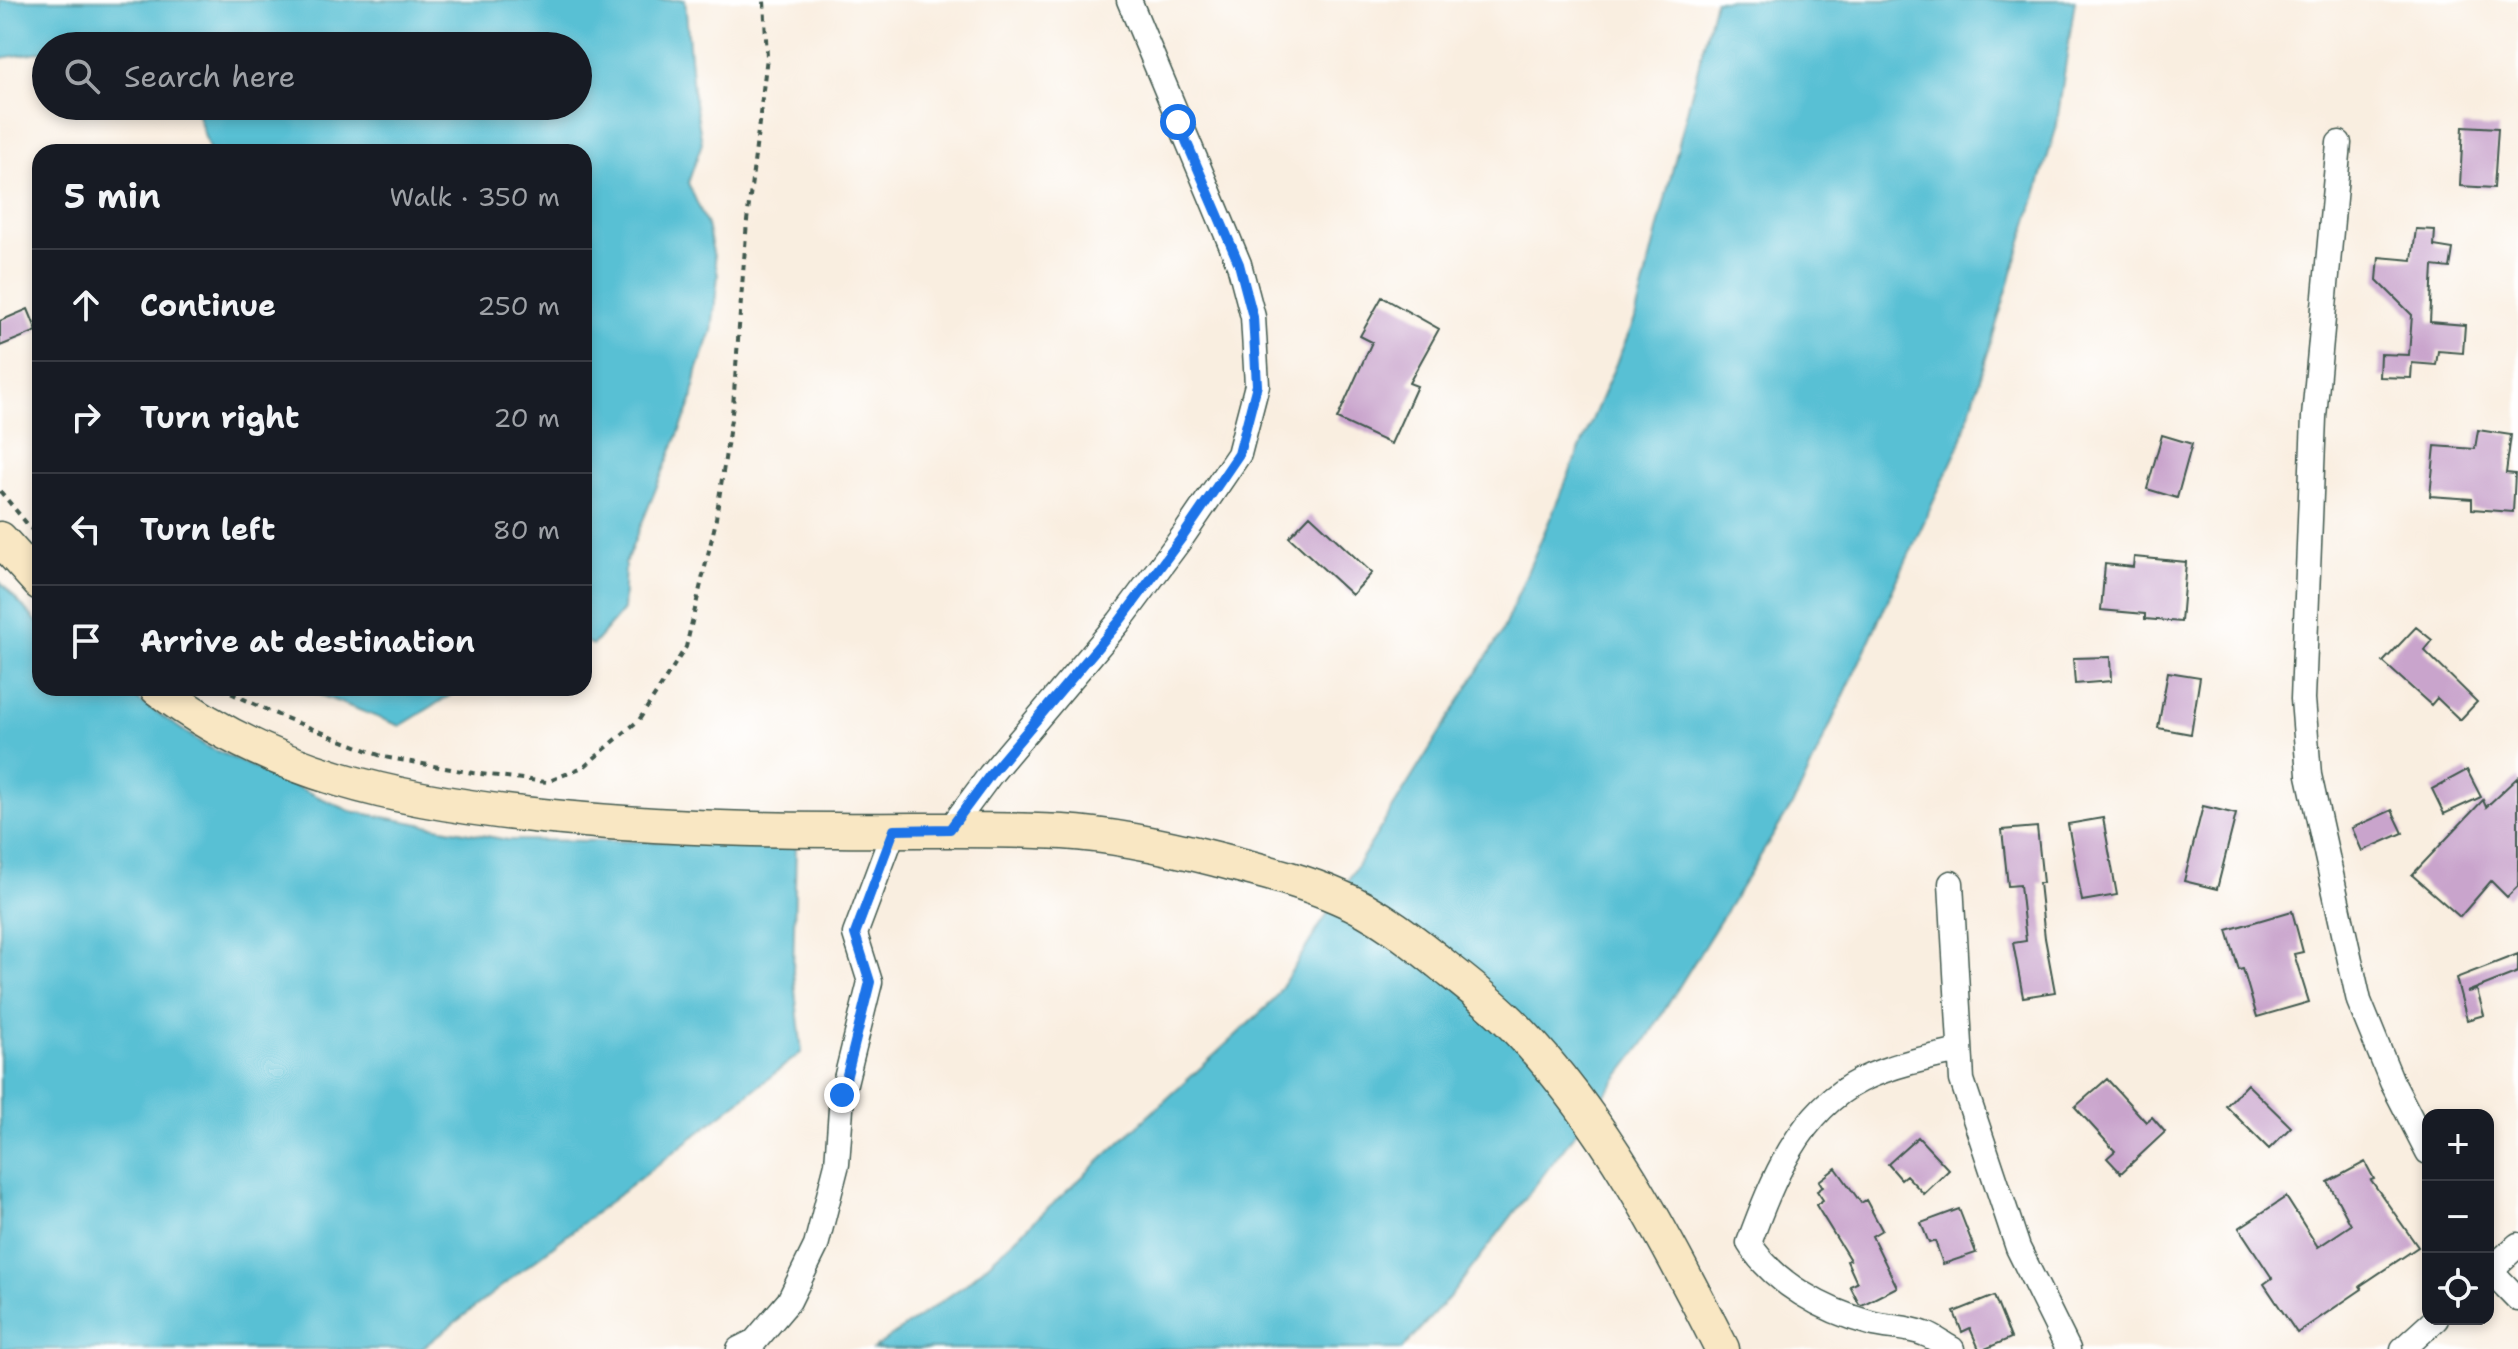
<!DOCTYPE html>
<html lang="en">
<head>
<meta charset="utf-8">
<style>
	:root { --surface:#171b24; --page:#20242c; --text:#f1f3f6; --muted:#9ea1a6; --line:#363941 }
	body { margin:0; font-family:"Shantell Sans",sans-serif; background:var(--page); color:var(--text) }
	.controls { position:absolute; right:24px; bottom:24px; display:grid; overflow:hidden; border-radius:16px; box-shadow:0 4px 12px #0003 }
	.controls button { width:72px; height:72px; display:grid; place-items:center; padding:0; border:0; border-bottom:2px solid var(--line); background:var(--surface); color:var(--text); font:40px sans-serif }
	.stop { position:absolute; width:24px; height:24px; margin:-18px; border:6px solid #1a73e8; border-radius:50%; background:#fff }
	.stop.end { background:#1a73e8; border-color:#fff; box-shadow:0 2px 8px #0008 }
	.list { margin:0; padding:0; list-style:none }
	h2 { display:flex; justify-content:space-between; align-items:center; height:104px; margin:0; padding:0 32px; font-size:34px }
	h2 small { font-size:26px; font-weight:400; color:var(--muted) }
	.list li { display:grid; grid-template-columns:52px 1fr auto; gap:24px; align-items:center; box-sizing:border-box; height:112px; padding:0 32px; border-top:2px solid var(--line) }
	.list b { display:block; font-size:30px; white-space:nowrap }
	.list em { font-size:26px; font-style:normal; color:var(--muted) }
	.icon { flex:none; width:44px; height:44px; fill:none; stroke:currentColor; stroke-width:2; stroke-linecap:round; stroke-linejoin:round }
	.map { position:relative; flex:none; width:2518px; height:1349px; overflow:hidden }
	.search { position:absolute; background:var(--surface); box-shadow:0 4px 12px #0003; left:32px; top:32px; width:560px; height:88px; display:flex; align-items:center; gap:20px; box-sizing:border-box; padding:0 28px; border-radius:44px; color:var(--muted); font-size:30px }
	.panel { position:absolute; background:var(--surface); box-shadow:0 4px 12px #0003; left:32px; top:144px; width:560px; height:552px; border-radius:24px }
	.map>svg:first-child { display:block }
	.water { fill:#58c0d4; stroke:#3c7e84; stroke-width:2 }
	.building { fill:#c9a4cc }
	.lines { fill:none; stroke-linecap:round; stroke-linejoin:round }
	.street-casing { stroke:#40584e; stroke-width:27 }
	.secondary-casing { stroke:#40584e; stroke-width:37 }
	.path { stroke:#40584e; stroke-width:4; stroke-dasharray:6 6; stroke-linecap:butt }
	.street { stroke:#fff; stroke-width:24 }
	.secondary { stroke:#f9e7c3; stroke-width:34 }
	.route { stroke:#1a73e8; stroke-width:10 }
</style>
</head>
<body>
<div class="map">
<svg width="2518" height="1349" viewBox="0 0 2518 1349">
	<rect width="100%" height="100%" fill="#fff"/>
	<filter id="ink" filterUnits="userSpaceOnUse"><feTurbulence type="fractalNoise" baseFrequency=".0125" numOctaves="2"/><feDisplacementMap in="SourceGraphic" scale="16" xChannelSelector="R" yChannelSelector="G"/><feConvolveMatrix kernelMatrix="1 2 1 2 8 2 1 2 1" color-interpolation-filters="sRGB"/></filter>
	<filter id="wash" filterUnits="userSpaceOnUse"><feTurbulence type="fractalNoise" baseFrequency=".006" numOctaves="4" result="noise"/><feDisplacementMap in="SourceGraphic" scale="32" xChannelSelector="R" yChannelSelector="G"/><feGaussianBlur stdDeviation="1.8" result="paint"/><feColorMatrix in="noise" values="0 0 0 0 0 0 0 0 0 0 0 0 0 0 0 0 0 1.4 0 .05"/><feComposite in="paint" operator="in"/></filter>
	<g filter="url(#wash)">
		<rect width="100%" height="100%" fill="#f9eee0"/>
		<!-- water -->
		<path class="water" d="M0 0H685L693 91 702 143 688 183 707 225 718 275 712 331 697 371 692 401 625 564 623 610 593 645 584 641V152H210L195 106H578V46L83 45 46 46V51L0 58Z
			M1715 0H2075L2056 129 1960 444 1797 797 1644 1043 1452 1294 1402 1349H873L965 1285 1273 1001 1501 634 1635 319Z
			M0 582 40 625V688H121L206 746 350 811 508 840 796 843 793 972 802 1052 421 1349H0Z
			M302 688H462L400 726Z"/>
		<g id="blocks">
			<!-- building -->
			<path class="building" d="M2463 126 2498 128 2494 188 2460 186Z
				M2416 229 2435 230 2434 246 2453 249 2450 268 2433 266 2430 322 2465 325 2463 353 2438 351 2436 365 2412 363 2411 378 2379 377 2380 354 2409 355 2412 315 2377 280 2379 257 2412 260Z
				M1382 297 1439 329 1409 383 1417 386 1391 444 1337 419 1372 342 1360 336Z
				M28 309 37 331 0 346V321Z
				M2478 430 2511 435 2506 473 2515 474 2513 512 2472 509V499L2430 496 2435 446 2475 449Z
				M2162 435 2192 444 2177 498 2147 489Z
				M1310 515 1372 573 1352 595 1289 537Z
				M2134 557 2186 562 2181 622 2145 619V614L2101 610 2105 564 2133 567Z
				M2416 627 2432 640 2424 650 2477 702 2460 720 2437 698 2431 705 2383 662Z
				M2110 657 2111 681 2075 684 2073 658Z
				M2168 672 2200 677 2191 734 2158 728Z
				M2467 770 2481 797 2444 814 2432 789Z
				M2518 777V886L2507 897 2491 881 2460 917 2412 875 2483 800 2486 807Z
				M2203 806 2236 814 2217 889 2184 881Z
				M2392 810 2403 833 2362 851 2352 828Z
				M2103 818 2117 895 2082 901 2068 824Z
				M2037 827 2043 883H2039L2045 938 2055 992 2023 997 2013 943 2026 941 2020 885 2008 886 2002 830Z
				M2292 911 2303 952 2294 954 2309 1002 2257 1017 2243 969 2239 970 2227 930Z
				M2518 954V972L2467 992 2477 990 2484 1015 2467 1020 2456 978Z
				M2107 1079 2146 1122 2152 1117 2165 1132 2121 1173 2107 1158 2115 1151 2075 1107Z
				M2247 1084 2291 1127 2269 1149 2226 1106Z
				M1918 1137 1949 1170 1924 1194 1906 1175 1901 1179 1888 1164Z
				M2365 1162 2374 1179 2371 1180 2418 1247 2360 1286 2362 1289 2297 1333 2264 1284 2272 1278 2239 1228 2286 1197 2318 1247 2351 1225 2328 1182Z
				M1836 1168 1861 1203 1866 1200 1882 1230 1872 1236 1897 1287 1862 1305 1859 1304 1850 1286 1857 1283 1847 1261 1850 1260 1816 1205 1823 1200 1817 1191 1823 1187 1819 1181Z
				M1959 1209 1976 1253 1943 1264 1935 1241 1929 1243 1921 1223Z
				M1994 1296 2011 1338 1985 1349H1979L1970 1328 1962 1332 1954 1312Z"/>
		</g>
	</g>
	<g filter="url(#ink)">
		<use href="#blocks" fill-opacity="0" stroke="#40584e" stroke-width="2"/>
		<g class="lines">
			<!-- street casing -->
			<g class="street-casing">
				<path id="street" d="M2339 143 2314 417 2303 699 2309 775 2359 1001 2392 1082 2428 1152
					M950 829 990 775 1119 622 1183 536 1239 454 1257 385 1253 317 1239 264 1129 0
					M1951 883 1962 1080 2018 1248 2068 1349
					M2488 1268 2518 1299
					M2488 1272 2518 1245
					M739 1349 755 1341 789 1301 816 1246 837 1164 842 1095 870 982 855 934 894 830
					M1952 1349C1943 1344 1934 1337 1925 1334 1908 1327 1888 1328 1870 1323 1825 1311 1773 1283 1749 1243 1772 1181 1799 1111 1861 1080 1892 1065 1926 1058 1960 1051
					M2403 1349 2436 1319"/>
			</g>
			<!-- secondary casing -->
			<g class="secondary-casing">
				<path id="secondary" d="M0 539 40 583
					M157 688C271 775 402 802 542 816 639 826 737 830 834 830 911 831 987 828 1063 832 1113 835 1169 847 1216 859 1258 870 1300 880 1339 897 1378 913 1413 941 1445 967 1469 986 1494 1005 1515 1027 1604 1119 1665 1236 1722 1349"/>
			</g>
			<!-- path -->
			<path class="path" d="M0 491 33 531
				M220 688 278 715 384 757 473 773 547 782 585 766 639 720 686 647 715 525 733 406 747 221 767 57 764 0"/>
			<!-- street -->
			<use href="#street" class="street"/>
			<!-- secondary -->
			<use href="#secondary" class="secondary"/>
		</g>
	</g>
	<g class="lines" filter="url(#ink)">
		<!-- route -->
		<path class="route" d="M842 1095 870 982 855 934 894 830 950 829 990 775 1119 622 1183 536 1239 454 1257 385 1253 317 1239 264 1178 122"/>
	</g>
</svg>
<div class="controls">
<button>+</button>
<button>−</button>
<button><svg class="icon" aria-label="locate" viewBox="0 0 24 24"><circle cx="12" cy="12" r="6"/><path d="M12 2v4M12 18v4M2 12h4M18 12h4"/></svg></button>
</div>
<div class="stop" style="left:1178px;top:122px"></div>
<div class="stop end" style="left:842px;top:1095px"></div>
<div class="search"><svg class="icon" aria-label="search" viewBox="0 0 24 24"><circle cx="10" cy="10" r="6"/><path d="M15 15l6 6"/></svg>Search here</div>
<section class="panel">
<h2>5 min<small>Walk · 350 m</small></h2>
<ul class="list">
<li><svg class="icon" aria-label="ahead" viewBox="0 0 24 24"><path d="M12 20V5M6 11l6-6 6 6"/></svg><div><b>Continue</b></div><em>250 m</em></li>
<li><svg class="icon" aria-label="right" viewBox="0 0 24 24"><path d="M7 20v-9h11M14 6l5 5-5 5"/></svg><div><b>Turn right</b></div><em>20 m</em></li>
<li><svg class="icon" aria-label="left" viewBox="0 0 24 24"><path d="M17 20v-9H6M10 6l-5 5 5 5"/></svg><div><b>Turn left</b></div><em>80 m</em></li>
<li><svg class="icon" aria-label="arrive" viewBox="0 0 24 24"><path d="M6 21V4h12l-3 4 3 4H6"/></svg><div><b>Arrive at destination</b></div></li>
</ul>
</section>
</div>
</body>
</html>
